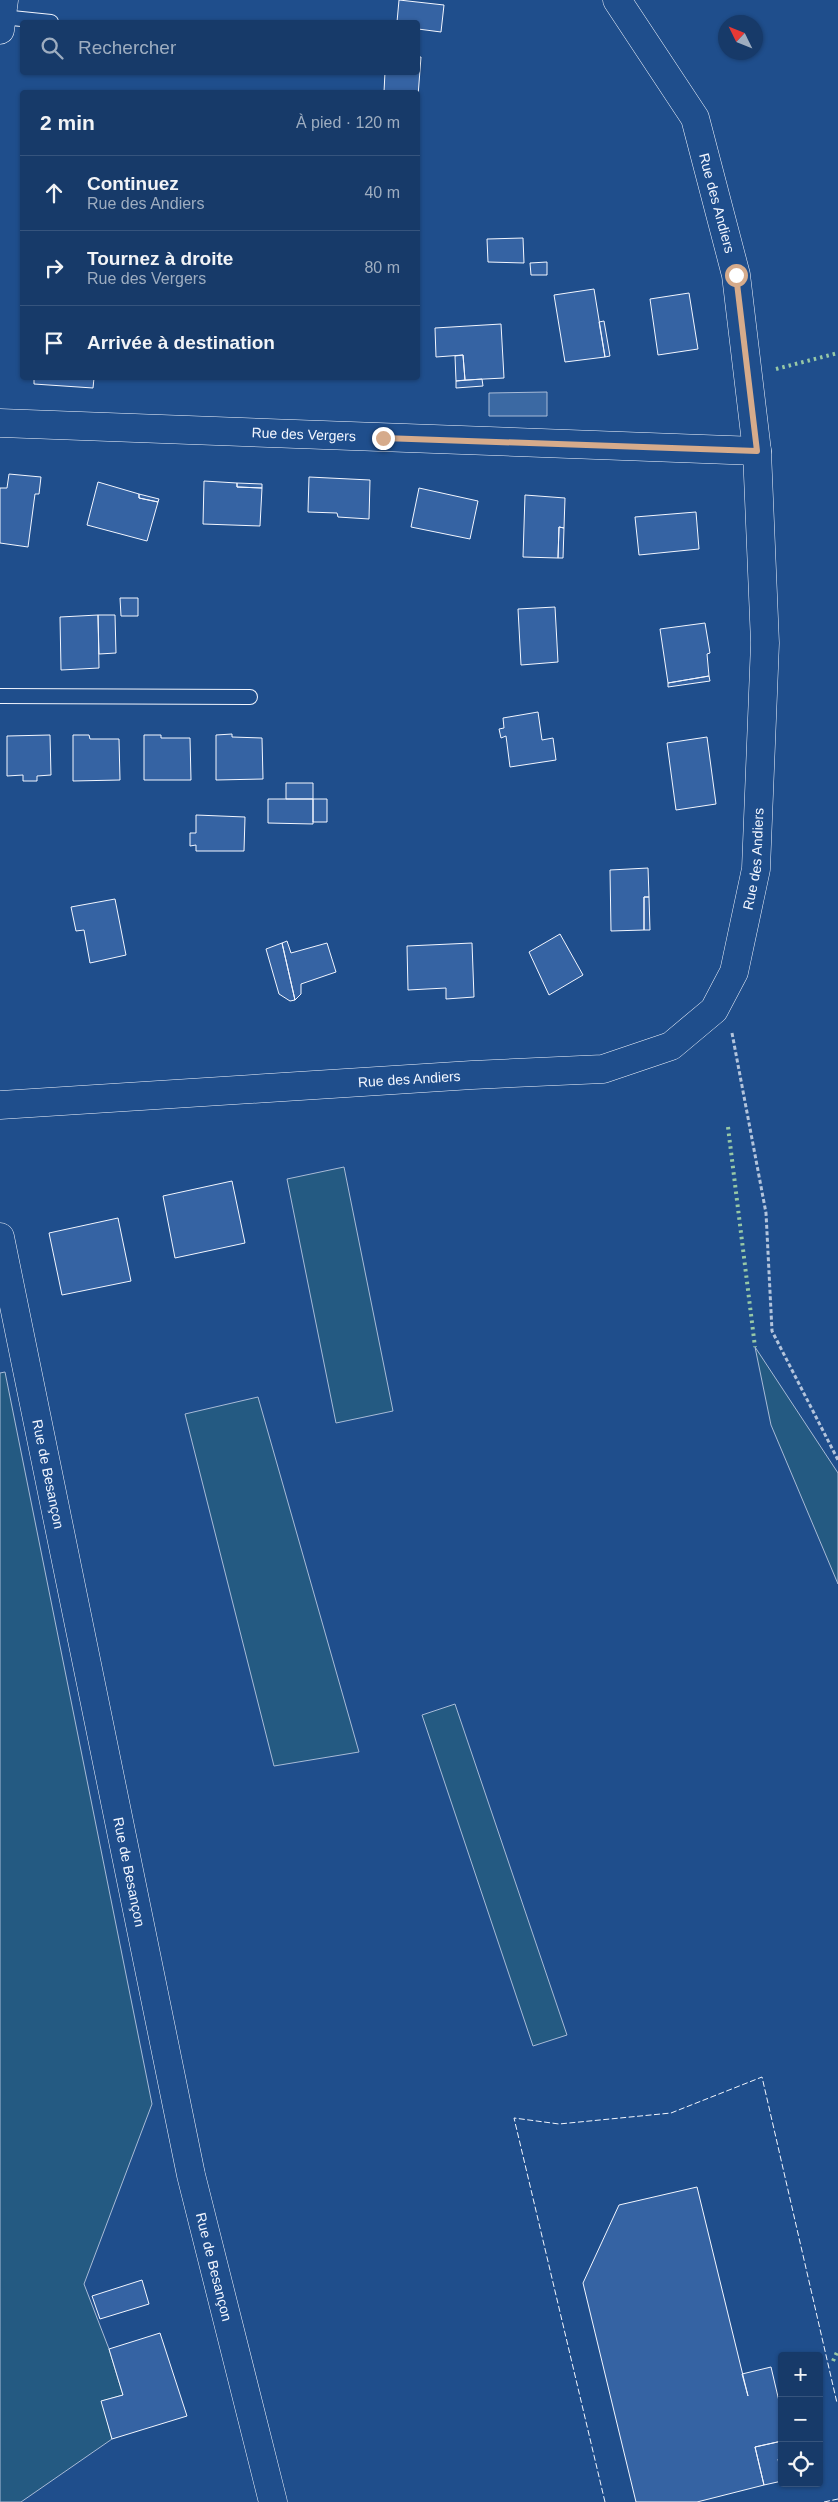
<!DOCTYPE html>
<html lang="fr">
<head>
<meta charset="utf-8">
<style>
	:root { --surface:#173a69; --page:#244571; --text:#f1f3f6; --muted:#9eadc0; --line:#36547d }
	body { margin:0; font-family:Helvetica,sans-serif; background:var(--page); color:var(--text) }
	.controls { position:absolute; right:15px; bottom:15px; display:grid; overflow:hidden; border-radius:5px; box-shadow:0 1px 4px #0004 }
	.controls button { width:45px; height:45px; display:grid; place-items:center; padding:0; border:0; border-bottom:1px solid var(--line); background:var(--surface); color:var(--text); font:25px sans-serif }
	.compass { position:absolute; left:718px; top:15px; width:45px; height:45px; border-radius:50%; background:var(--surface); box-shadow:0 1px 4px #0004; rotate:313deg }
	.stop { position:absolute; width:15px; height:15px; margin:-11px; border:4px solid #d6ab8b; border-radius:50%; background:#fff }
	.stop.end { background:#d6ab8b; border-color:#fff; box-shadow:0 1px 5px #0008 }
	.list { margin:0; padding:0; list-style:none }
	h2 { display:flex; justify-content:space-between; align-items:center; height:65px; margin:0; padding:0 20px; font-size:21px }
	h2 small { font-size:16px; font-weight:400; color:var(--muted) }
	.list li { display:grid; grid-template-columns:32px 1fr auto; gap:15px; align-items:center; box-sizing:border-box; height:75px; padding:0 20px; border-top:1px solid var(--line) }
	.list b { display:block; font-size:19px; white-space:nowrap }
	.list p { margin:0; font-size:16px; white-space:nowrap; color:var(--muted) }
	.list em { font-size:16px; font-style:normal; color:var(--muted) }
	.icon { flex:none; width:28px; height:28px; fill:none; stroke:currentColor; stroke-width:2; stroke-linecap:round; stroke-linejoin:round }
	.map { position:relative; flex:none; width:838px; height:2502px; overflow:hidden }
	.search { position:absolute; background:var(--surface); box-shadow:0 1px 4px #0004; left:20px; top:20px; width:400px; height:55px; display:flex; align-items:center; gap:12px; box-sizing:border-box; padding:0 18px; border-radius:5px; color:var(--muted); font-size:19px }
	.panel { position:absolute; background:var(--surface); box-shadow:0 1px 4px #0004; left:20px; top:90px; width:400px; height:290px; border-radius:5px }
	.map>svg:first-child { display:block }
	.green { fill:#245a82; stroke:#a8bbd7 }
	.water { fill:#3b69a3; stroke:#a8bbd7 }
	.building { fill:#3563a3; stroke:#f2f6ff }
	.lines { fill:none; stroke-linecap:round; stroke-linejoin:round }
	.lane-casing { stroke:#f2f6ff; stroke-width:16 }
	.street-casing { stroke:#f2f6ff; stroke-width:29 }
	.secondary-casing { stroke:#f2f6ff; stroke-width:29 }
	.path { stroke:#b3c4dc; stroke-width:3; stroke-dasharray:4 2.5; stroke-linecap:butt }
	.lane { stroke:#1f4e8c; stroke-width:14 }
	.street { stroke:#1f4e8c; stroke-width:28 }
	.secondary { stroke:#1f4e8c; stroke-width:28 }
	.hedge { stroke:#97c8a6; stroke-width:4; stroke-dasharray:2.5 4; stroke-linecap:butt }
	.fence { stroke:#f2f6ff; stroke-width:1; stroke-dasharray:6 2.5; stroke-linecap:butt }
	.route { stroke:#d6ab8b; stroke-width:6 }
	.labels { text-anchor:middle; stroke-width:4; stroke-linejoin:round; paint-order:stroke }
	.street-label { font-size:14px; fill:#f2f6ff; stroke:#1f4e8c }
</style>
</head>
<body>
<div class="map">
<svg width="838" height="2502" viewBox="0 0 838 2502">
	<rect width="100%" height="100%" fill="#1f4e8c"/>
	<!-- green -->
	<path class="green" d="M344 1167 393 1411 336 1423 287 1179Z
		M755 1347 838 1473V1584L771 1425Z
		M5 1372 152 2104 84 2284 109 2349 123 2395 102 2401 112 2439 21 2502H0V1373Z
		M258 1397 359 1752 274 1766 185 1414Z
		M455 1704 567 2035 533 2046 422 1715Z"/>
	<!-- water -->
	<path class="water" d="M547 392V416H489V393Z"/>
	<!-- building -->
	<path class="building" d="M399 0 444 5 441 32 418 29V22H397Z
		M418 57H421L418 96V92H384L385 72H418Z
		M523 238 524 263 488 262 487 239Z
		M547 262V275H531L530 263Z
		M594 289 605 357 565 362 554 295Z
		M689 293 698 349 658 355 650 299Z
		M604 321 610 356 605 357 599 322Z
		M501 324 504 378 465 380 463 355 436 357 435 328Z
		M463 355 465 380 456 381 455 356Z
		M34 378H94L93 388 34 384Z
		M482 379 483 386 456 388V381Z
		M9 474 41 477 39 494H35L28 547 0 543V488H7Z
		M309 477 370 480 369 519 338 517 337 513 308 512Z
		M204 481 237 483V487L262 488 260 526 203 524Z
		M98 482 139 494V498L158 502 147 541 87 525Z
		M237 483 262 484V488L237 487Z
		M419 488 478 501 470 539 411 527Z
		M139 494 159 499 158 502 139 498Z
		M525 495 565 498 564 528 559 527 558 558 523 557Z
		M696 512 699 549 639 555 635 517Z
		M559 527 564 528 563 558H558Z
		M120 598H138V616H121Z
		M555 607 558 662 521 665 518 609Z
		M98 615 99 668 61 670 60 617Z
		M98 615H115L116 653 99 654Z
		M705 623 710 653 707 654 709 676 668 683 660 629Z
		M709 676 710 681 668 687V683Z
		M538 712 542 740 553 738 556 760 510 767 506 736 501 738 499 729 504 728 503 718Z
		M232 734V737L262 738 263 779 216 780V735Z
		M50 735 51 775 37 776V781H23V775L7 776V736Z
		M73 735H89L90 739H119L120 780 73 781Z
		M144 735H161V738H190L191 780H144Z
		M707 737 716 804 676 810 667 743Z
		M286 783H313V799H286Z
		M268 799H313V824L268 823Z
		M313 799H327V822H313Z
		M196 815 245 817 244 851H196V845L190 846V833H196Z
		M648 868 649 897H644V930L611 931 610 870Z
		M644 897H649L650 930H644Z
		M115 899 126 955 90 963 84 930 76 931 71 907Z
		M560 934 583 975 549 995 529 952Z
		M287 941 291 953 327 943 336 972 301 984V994L295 1000 282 943Z
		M282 943 295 1000 290 1001 279 994 266 949Z
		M472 943 474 997 446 999V988L408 990 407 946Z
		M232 1181 245 1243 175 1258 163 1196Z
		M118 1218 131 1281 62 1295 49 1233Z
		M697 2187 748 2396 742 2374 771 2367 782 2414V2441L755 2447 764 2485 697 2502H636L583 2283 619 2205Z
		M142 2280 149 2304 100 2319 92 2296Z
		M160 2333 187 2416 112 2439 101 2401 123 2395 109 2349Z
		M782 2441V2458L778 2459 782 2481 764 2485 755 2447Z"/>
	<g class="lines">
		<!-- lane casing -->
		<g class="lane-casing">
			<path id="lane" d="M2 17 51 22
				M0 696 250 697"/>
		</g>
		<!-- street casing -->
		<g class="street-casing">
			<g id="street">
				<path id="s1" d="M0 423 757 451"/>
				<path id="s2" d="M0 1105 472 1075 603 1069 671 1046 714 1010 734 972 756 869 765 643 757 451 736 275 695 118 617 0"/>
			</g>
		</g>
		<!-- secondary casing -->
		<g class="secondary-casing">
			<g id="secondary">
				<path d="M0 30 4 0"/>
				<path id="s3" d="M0 1237 191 2175 273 2502"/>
			</g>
		</g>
		<!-- path -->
		<path class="path" d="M732 1033 766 1213 772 1331 838 1460"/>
		<!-- lane -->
		<use href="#lane" class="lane"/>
		<!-- street -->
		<use href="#street" class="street"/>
		<!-- secondary -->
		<use href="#secondary" class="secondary"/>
		<!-- hedge -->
		<path class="hedge" d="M776 369 838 353
			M728 1127 755 1347
			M833 2361 838 2350"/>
		<!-- fence -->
		<path class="fence" d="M605 2502 514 2118 559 2124 671 2113 762 2077 837 2403
			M824 2502 838 2499"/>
	</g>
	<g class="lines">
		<!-- route -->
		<path class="route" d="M383 438 757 451 736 275"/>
	</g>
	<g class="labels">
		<!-- street labels -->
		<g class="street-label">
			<text transform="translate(717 203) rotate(75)" y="5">Rue des Andiers</text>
			<text dy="5" stroke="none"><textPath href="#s1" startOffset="304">Rue des Vergers</textPath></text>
			<text dy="5" stroke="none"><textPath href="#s2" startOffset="890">Rue des Andiers</textPath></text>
			<text dy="5" stroke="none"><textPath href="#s2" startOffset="410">Rue des Andiers</textPath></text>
			<text dy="5" stroke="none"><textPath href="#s3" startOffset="242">Rue de Besançon</textPath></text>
			<text dy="5" stroke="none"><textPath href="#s3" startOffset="648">Rue de Besançon</textPath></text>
			<text dy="5" stroke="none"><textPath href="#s3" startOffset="1052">Rue de Besançon</textPath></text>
		</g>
	</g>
</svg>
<div class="controls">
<button>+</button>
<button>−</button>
<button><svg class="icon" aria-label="locate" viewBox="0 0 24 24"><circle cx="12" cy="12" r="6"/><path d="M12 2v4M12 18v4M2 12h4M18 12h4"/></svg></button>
</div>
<svg class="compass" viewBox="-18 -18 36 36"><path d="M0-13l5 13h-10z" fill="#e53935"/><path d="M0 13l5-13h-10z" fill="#9eadc0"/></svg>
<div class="stop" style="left:736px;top:275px"></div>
<div class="stop end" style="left:383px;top:438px"></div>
<div class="search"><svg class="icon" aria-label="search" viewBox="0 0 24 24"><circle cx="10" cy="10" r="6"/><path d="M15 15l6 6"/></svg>Rechercher</div>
<section class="panel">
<h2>2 min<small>À pied · 120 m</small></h2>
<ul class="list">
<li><svg class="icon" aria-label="ahead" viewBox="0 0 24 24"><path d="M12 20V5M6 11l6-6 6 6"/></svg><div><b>Continuez</b><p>Rue des Andiers</p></div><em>40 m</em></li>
<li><svg class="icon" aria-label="right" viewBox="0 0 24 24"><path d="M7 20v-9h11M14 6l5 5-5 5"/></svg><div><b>Tournez à droite</b><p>Rue des Vergers</p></div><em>80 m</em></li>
<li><svg class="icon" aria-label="arrive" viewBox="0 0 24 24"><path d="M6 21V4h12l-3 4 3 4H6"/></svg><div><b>Arrivée à destination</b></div></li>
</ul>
</section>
</div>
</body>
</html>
